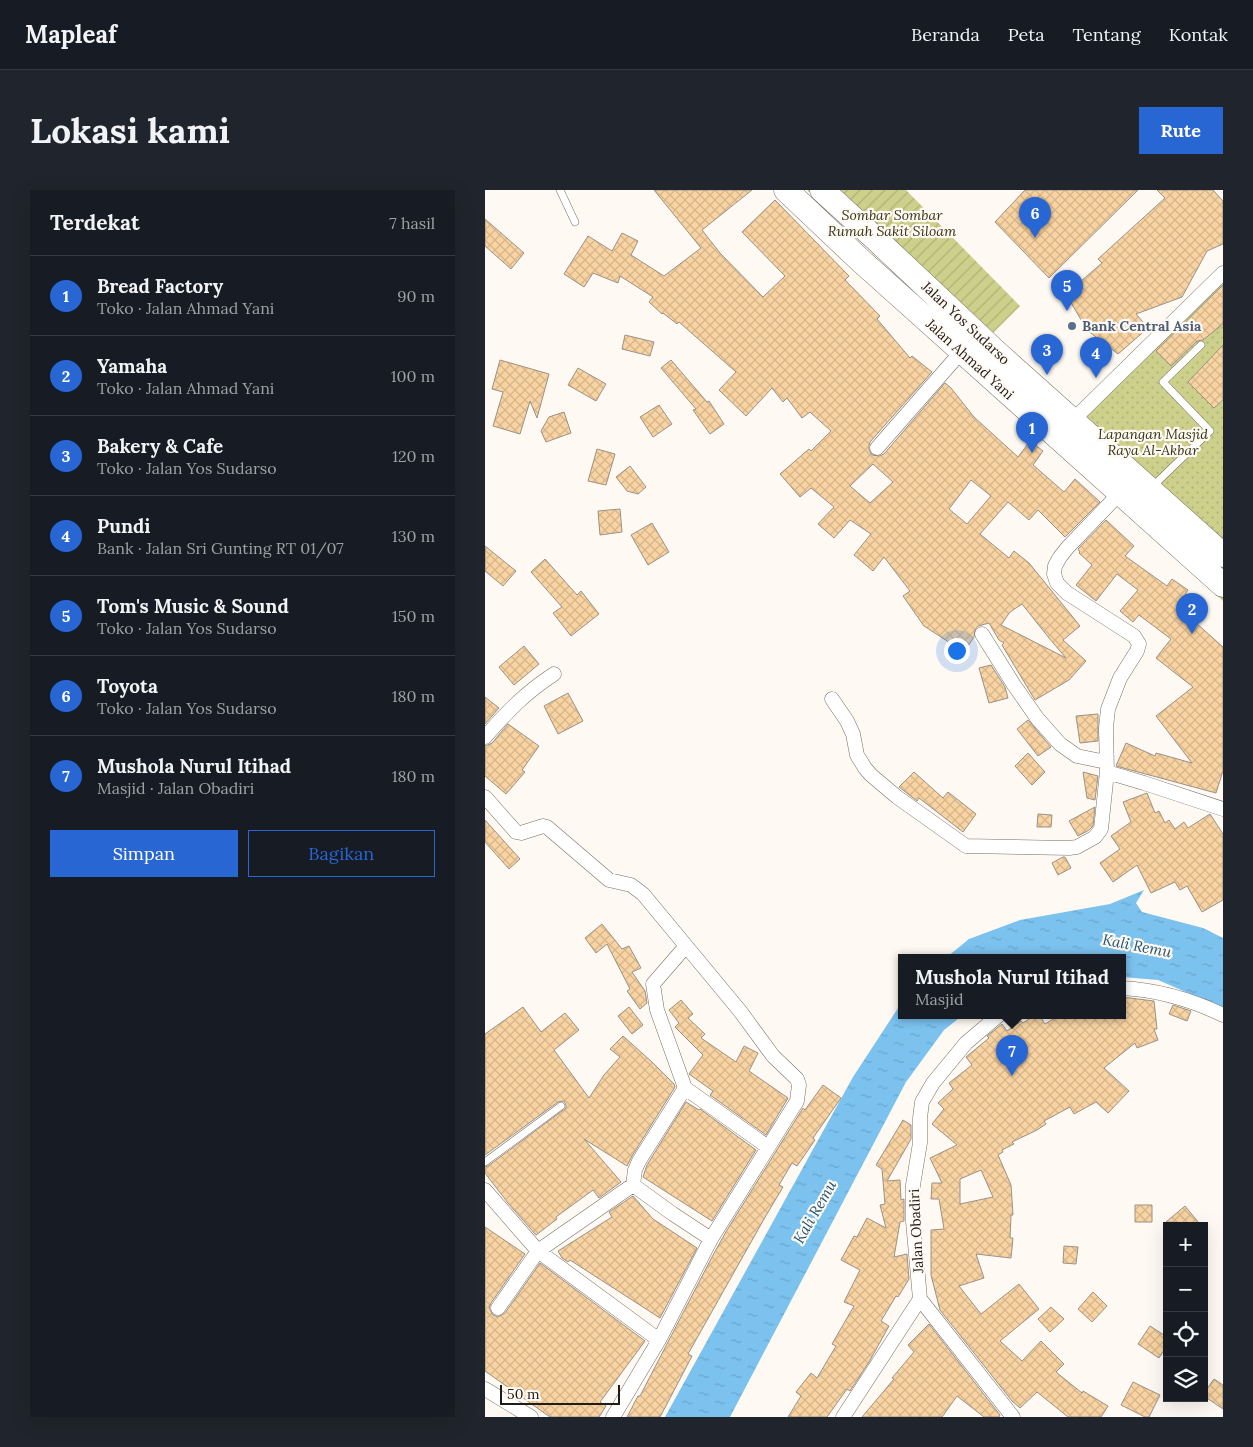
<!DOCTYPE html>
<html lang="id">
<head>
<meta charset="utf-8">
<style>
	:root { --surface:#171b24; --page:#20242c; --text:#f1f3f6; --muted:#9ea1a6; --line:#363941; --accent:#2866d3 }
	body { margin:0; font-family:Lora,serif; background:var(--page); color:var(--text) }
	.controls { position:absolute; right:15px; bottom:15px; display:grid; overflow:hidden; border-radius:0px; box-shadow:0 5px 20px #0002 }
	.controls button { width:45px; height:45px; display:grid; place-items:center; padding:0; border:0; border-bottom:1px solid var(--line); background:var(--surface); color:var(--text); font:25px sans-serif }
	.scale { position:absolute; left:15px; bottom:12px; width:120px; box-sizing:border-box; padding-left:5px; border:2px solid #1f1b17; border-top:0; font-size:14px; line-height:18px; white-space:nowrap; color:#1f1b17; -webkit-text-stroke:4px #fef9f2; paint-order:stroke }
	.you { position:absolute; left:471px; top:460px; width:18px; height:18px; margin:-12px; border:4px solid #fff; border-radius:50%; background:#1a73e8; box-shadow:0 0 0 8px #1a73e833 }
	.badge { display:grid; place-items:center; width:32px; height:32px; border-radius:50%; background:var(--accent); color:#fff; font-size:16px; font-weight:700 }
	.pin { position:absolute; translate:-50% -41px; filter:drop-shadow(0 1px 2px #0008) }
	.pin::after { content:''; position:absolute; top:26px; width:18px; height:15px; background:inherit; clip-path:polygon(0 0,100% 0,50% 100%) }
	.popup { position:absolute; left:413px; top:764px; width:228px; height:65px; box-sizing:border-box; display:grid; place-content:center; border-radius:0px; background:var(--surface); filter:drop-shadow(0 1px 4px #0005); font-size:16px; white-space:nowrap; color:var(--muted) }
	.popup b { font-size:19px; color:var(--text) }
	.popup::after { content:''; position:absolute; left:50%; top:100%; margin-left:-10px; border:10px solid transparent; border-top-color:var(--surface) }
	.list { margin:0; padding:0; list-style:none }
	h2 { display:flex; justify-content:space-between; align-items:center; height:65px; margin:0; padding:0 20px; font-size:21px }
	h2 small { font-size:16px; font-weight:400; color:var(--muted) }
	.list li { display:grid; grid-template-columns:32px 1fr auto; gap:15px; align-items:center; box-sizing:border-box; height:80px; padding:0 20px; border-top:1px solid var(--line) }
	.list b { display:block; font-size:19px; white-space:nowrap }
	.list p { margin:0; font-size:16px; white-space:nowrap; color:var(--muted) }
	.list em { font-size:16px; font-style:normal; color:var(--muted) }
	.actions { display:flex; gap:10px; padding:15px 20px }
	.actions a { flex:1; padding:11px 0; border:1px solid var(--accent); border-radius:0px; text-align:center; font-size:18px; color:var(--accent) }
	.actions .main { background:var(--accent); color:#fff }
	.icon { flex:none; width:28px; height:28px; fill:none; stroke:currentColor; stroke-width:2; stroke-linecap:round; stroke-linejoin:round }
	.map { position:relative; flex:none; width:738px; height:1227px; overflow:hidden; border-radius:0px }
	header { display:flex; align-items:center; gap:30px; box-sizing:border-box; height:70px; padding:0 25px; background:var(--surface); border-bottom:1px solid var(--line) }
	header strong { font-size:24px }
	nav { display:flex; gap:28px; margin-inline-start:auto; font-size:18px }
	.intro { display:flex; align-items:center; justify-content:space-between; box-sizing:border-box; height:120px; padding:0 30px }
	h1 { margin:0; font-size:35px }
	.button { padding:12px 22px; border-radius:0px; background:var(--accent); color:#fff; font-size:18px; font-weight:700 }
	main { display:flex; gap:30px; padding:0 30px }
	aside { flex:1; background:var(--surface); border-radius:0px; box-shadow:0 5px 20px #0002 }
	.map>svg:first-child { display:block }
	.grass { fill:url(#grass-dots) }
	.garden { fill:url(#garden-furrows) }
	.water { fill:url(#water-ripples) }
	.building { fill:url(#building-cross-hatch); stroke:#9a9288; fill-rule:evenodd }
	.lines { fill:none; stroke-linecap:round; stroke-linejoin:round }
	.service-casing { stroke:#777066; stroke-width:8 }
	.minor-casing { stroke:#777066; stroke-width:15 }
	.trunk-casing { stroke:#777066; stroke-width:25 }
	.service { stroke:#fff; stroke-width:7 }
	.minor { stroke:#fff; stroke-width:14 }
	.trunk { stroke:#fff; stroke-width:24 }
	.service-dot { fill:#5c6f8a; stroke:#fef9f2; stroke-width:2 }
	.labels { text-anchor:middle; stroke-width:4.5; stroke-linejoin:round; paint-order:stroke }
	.park-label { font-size:14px; font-style:italic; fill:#353616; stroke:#fef9f2 }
	.street-label { font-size:14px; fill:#1f1b17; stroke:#fef9f2 }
	.service-label { font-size:14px; font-weight:bold; fill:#4e5e75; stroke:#fef9f2; text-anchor:start }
	.water-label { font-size:15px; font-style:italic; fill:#205674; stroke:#fef9f2 }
</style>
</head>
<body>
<header>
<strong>Mapleaf</strong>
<nav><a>Beranda</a><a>Peta</a><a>Tentang</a><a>Kontak</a></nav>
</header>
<div class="intro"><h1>Lokasi kami</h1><a class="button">Rute</a></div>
<main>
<aside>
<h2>Terdekat<small>7 hasil</small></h2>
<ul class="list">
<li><span class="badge">1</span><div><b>Bread Factory</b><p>Toko · Jalan Ahmad Yani</p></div><em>90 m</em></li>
<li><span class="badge">2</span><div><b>Yamaha</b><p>Toko · Jalan Ahmad Yani</p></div><em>100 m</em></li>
<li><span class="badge">3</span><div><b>Bakery &amp; Cafe</b><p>Toko · Jalan Yos Sudarso</p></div><em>120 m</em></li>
<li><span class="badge">4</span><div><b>Pundi</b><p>Bank · Jalan Sri Gunting RT 01/07</p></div><em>130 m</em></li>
<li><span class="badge">5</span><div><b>Tom's Music &amp; Sound</b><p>Toko · Jalan Yos Sudarso</p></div><em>150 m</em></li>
<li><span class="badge">6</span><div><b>Toyota</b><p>Toko · Jalan Yos Sudarso</p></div><em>180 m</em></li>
<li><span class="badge">7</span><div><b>Mushola Nurul Itihad</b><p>Masjid · Jalan Obadiri</p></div><em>180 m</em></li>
</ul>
<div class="actions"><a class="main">Simpan</a><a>Bagikan</a></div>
</aside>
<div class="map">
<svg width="738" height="1227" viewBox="0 0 738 1227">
	<defs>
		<pattern id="grass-dots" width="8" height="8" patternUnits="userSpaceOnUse" patternTransform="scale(1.25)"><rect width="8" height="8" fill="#cdd08a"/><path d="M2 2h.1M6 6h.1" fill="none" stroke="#b0b276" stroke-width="1.8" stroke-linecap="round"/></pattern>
		<pattern id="garden-furrows" width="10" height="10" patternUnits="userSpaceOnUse" patternTransform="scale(1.25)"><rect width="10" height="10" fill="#cdd08a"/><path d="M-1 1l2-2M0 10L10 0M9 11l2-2" fill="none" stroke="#b0b276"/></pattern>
		<pattern id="water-ripples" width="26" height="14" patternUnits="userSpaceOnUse" patternTransform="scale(1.25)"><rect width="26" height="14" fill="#7bc2ef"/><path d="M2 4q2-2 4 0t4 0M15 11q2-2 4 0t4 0" fill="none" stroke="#6aa6cc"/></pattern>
		<pattern id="building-cross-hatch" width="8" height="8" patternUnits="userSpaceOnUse" patternTransform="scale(1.25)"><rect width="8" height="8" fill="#f9d4a2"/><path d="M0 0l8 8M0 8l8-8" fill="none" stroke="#d5b58b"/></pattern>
	</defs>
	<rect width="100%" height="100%" fill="#fef9f2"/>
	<!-- grass -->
	<path class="grass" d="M738 76V411L568 255Z"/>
	<!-- garden -->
	<path class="garden" d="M322 0H421L535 116 493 158Z"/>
	<!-- water -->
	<path class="water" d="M659 700 651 713 657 722 718 738 738 748V819L724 812 673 790 637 787V767H462L484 749 535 730 625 714Z
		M417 812V825H478L459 840 421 892 245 1227H180L368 887Z"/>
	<!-- building -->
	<path class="building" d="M169 0H267L217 40 235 63 278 107 300 86 257 42 290 10 364 86 360 90 395 126 392 129 425 168 427 166 447 182 385 252 384 256V260L387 265 394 266 399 264 460 193 466 198 489 227 533 267 545 251 558 261 548 275 579 302 590 289 615 312 580 347 553 320 544 330 523 312 495 344 524 368 529 361 544 373 595 436 578 450 601 471 584 490 550 510 517 455 519 453 514 450 504 433 493 436 490 440 489 447 479 462 439 436 418 406 425 401 399 367 388 381 369 365 386 344 365 330 349 348 333 334 349 317 326 298 315 307 295 284 324 259 326 261 346 241 325 222 317 228 302 208 298 212 287 198 261 226 234 200 251 182 194 132 192 134 178 123 177 124 164 112 168 107 135 86 133 93 108 83 99 97 79 84 103 46 127 61 137 43 153 51 146 65 179 86 216 58ZM388 274 408 292 385 313 365 296ZM486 290 506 306 482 334 464 319ZM537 414 564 448 581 468 516 435 525 422Z
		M540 0H653L564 88 510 32Z
		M672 0H728L738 11V54L722 61 697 107 651 124 663 138 633 164 602 140 581 104 617 73 613 69 680 8Z
		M0 29 39 63 26 79 0 56Z
		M738 95V134L718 150 712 151 686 176 671 161Z
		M140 145 169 152 165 166 137 159Z
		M738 155V210L729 218 703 192Z
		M15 170 64 184 52 228 45 211 35 244 8 236 18 202 7 199Z
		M186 170 222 212 224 211 239 234 225 244 208 220 211 219 176 178Z
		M93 178 121 194 111 211 83 195Z
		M174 215 187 234 168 247 155 227Z
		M79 222 86 243 61 252 56 241 64 227Z
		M112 259 130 264 121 295 103 291Z
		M145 276 161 297 153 304 142 301 131 287Z
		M135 319 137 342 115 345 113 321Z
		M621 330 649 356 640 366 682 396 687 389 703 400 692 416 738 457V581L731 603 631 576 641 553 670 566 671 563 707 573 671 526 708 497 671 468 686 449 654 425 648 432 635 421 653 400 632 384 611 411 591 395 607 375 594 363 595 362 593 359Z
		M167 333 184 362 163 375 146 345Z
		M0 356 31 381 18 396 0 381Z
		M60 369 92 405 96 401 114 424 86 446 68 423 77 417 46 382Z
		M39 456 54 474 29 495 14 477Z
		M506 475 520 497 523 508 504 513 494 478Z
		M83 503 98 531 73 544 59 516Z
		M0 507 14 518 0 534Z
		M613 524V551L595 553 591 526Z
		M543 530 566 557 553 566 532 539Z
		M23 534 54 556 37 580 40 582 21 604 0 586V556L7 553Z
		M543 563 560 582 547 595 530 576Z
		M429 582 458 608 463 602 491 624 478 642 434 608 432 611 414 597Z
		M598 582 613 586 610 610 602 608Z
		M662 603 670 623 674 621 680 633 684 630 690 639 699 632 703 638 725 624 738 644V710L717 722 702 696 695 700 690 692 666 703 652 675 628 692 615 673 635 659 626 646 646 632 638 612Z
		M610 617 608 636 604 640 593 646 584 631Z
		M553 624 567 625 566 637H552Z
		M0 630 35 669 24 679 0 652Z
		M578 667H580L586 678 573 685 567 673Z
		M117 734 137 759 144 756 156 778 147 782 160 801 162 813 155 819 142 801 145 799 122 754 111 763 100 748Z
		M637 807 669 811 672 839H669L673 850 652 858 650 853 619 878 644 901 623 923 611 912 589 924 585 917 559 931 561 934 552 940 527 952 529 954 517 960 518 962 513 965 526 995 528 1025H526L525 1048H528L526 1068 491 1064 499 1088 474 1096 496 1124 534 1094 554 1119 515 1151 537 1171 556 1151 579 1174 571 1182 597 1203 598 1201 623 1216 616 1227H583L552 1202 535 1218 527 1211 455 1120 446 1085V1040L459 1039 454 1009H446L447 993H457L445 968 472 955 447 934 459 919 453 913 468 899 464 893 487 875 481 867 504 848 502 846 517 834 522 841 536 831 538 833 550 825H554L560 834 575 825H637ZM496 980 508 1007 475 1014V989Z
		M196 810 208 824 203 828 220 844 216 848 251 872 259 856 273 863 264 881 303 908 281 945 225 905 228 901 204 884 218 865 190 837 194 833 184 820Z
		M688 815 706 821 702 831 684 824Z
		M38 817 56 842 80 823 94 840 69 860 104 908 119 885 135 867 125 859 138 846 167 872 189 894 190 897 147 966 142 976 99 949 136 992 114 1008 108 1000 71 1027 72 1029 51 1045 23 1013 0 983V977L3 976 81 918V915L79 911 73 912 0 965V844Z
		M144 817 158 835 147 844 133 826Z
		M338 895 356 908 328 948 330 950 312 976 307 973 294 995 298 997 279 1029 203 1164 207 1166 183 1212 175 1227H142L153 1206H155L227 1067 242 1040 318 918 320 920Z
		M201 912 214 920 215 919 271 960 227 1031 158 987 162 975Z
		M418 930 426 935V949L402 991 415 990 416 1010 419 1009V1031L415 1032 409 1067 422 1064 424 1089 413 1107 411 1106 396 1131 404 1136 384 1172 365 1201 362 1199 342 1227H303L316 1206 311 1202 326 1183 332 1188 351 1156 347 1154 369 1116 359 1112 375 1080 356 1070 369 1046 372 1047 382 1028 401 1038 395 1015 400 1014 397 979 391 975Z
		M148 1006 168 1029 212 1058 175 1128 85 1070 83 1072 77 1068 73 1061 127 1027 124 1022Z
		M650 1015H667V1032H650Z
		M700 1016 714 1033 681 1032Z
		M0 1037 40 1064 6 1113 4 1118 8 1125 13 1127 20 1123 55 1073 160 1151 115 1212 121 1216 114 1227H65L0 1181Z
		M579 1056 593 1057 591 1074 578 1073Z
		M608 1102 622 1116 607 1132 593 1119Z
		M566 1117 579 1129 565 1142 553 1129Z
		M444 1134 515 1225 514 1227H499L472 1206 457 1227H377L409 1189 407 1188 429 1162 423 1155Z
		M665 1136 682 1147V1156L674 1168 653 1154Z
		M729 1189 738 1195V1219L719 1206V1203Z
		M648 1192 675 1205 664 1227H660L636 1215Z"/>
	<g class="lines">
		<!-- service casing -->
		<g class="service-casing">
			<path id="service" d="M75 0 90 32
				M667 297 725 241 678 192 716 155
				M0 972 76 916"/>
		</g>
		<!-- minor casing -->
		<g class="minor-casing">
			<path id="minor" d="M587 231 738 83
				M392 258 477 161
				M497 444 529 495 552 528 575 554 592 566 621 572
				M347 509 362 531 368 544 372 565 380 578 386 585 412 607 481 656 584 658 592 657 610 647 616 639 622 582 621 538 623 519 635 488 652 461 654 454 649 446 582 403 572 393 569 384 570 376 575 367 583 357 635 303
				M0 547C23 521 40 503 69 484
				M622 582 659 593 738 619
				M0 607 31 642 36 643 58 636 62 637 124 690 146 695 158 704 255 821 288 866 312 889 314 895 312 911 226 1049 174 1150 128 1227
				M201 756 168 794 172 820 200 898 283 957
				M637 798C674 800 705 809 738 825
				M514 825 481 853 448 893 437 912 435 928V953L428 995V1031L435 1109 528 1227
				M200 898 154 971 150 980 148 995 188 1024 226 1049
				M0 1000 53 1061 174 1150
				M13 1118 53 1061 148 995
				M0 1199 46 1227
				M358 1227 435 1109"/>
		</g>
		<!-- trunk casing -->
		<g class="trunk-casing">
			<path id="trunk" d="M301 0 375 70 738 395
				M337 0 393 51 512 163 738 365"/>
		</g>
		<!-- service -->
		<use href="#service" class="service"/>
		<!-- minor -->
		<use href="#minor" class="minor"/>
		<!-- trunk -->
		<use href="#trunk" class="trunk"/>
	</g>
	<!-- markers -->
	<circle class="service-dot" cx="587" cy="136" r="5"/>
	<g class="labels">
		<!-- park labels -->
		<g class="park-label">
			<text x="407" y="30">Sombar Sombar<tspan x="407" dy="16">Rumah Sakit Siloam</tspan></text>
			<text x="668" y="249">Lapangan Masjid<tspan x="668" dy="16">Raya Al-Akbar</tspan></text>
		</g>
		<!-- street labels -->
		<g class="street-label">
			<text transform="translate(481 133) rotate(43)" y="5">Jalan Yos Sudarso</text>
			<text transform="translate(485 169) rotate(42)" y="5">Jalan Ahmad Yani</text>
			<text transform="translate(431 1041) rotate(-93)" y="5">Jalan Obadiri</text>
		</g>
		<!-- service labels -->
		<g class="service-label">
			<text x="597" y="141">Bank Central Asia</text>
		</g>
		<!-- water labels -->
		<g class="water-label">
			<text transform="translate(652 756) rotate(11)" y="5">Kali Remu</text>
			<text transform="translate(330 1022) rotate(-60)" y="5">Kali Remu</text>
		</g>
	</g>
</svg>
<div class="controls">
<button>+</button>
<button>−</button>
<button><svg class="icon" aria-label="locate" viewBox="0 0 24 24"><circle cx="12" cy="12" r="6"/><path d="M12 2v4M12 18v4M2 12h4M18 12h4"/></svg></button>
<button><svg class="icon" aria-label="layers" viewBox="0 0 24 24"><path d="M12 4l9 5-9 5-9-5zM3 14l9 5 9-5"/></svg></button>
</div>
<div class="scale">50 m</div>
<div class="you"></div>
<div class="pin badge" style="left:547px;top:263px">1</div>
<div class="pin badge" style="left:707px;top:444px">2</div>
<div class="pin badge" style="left:562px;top:185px">3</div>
<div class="pin badge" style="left:611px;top:188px">4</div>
<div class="pin badge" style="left:582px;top:121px">5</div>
<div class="pin badge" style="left:550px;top:48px">6</div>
<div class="pin badge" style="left:527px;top:886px">7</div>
<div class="popup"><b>Mushola Nurul Itihad</b>Masjid</div>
</div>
</main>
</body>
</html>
